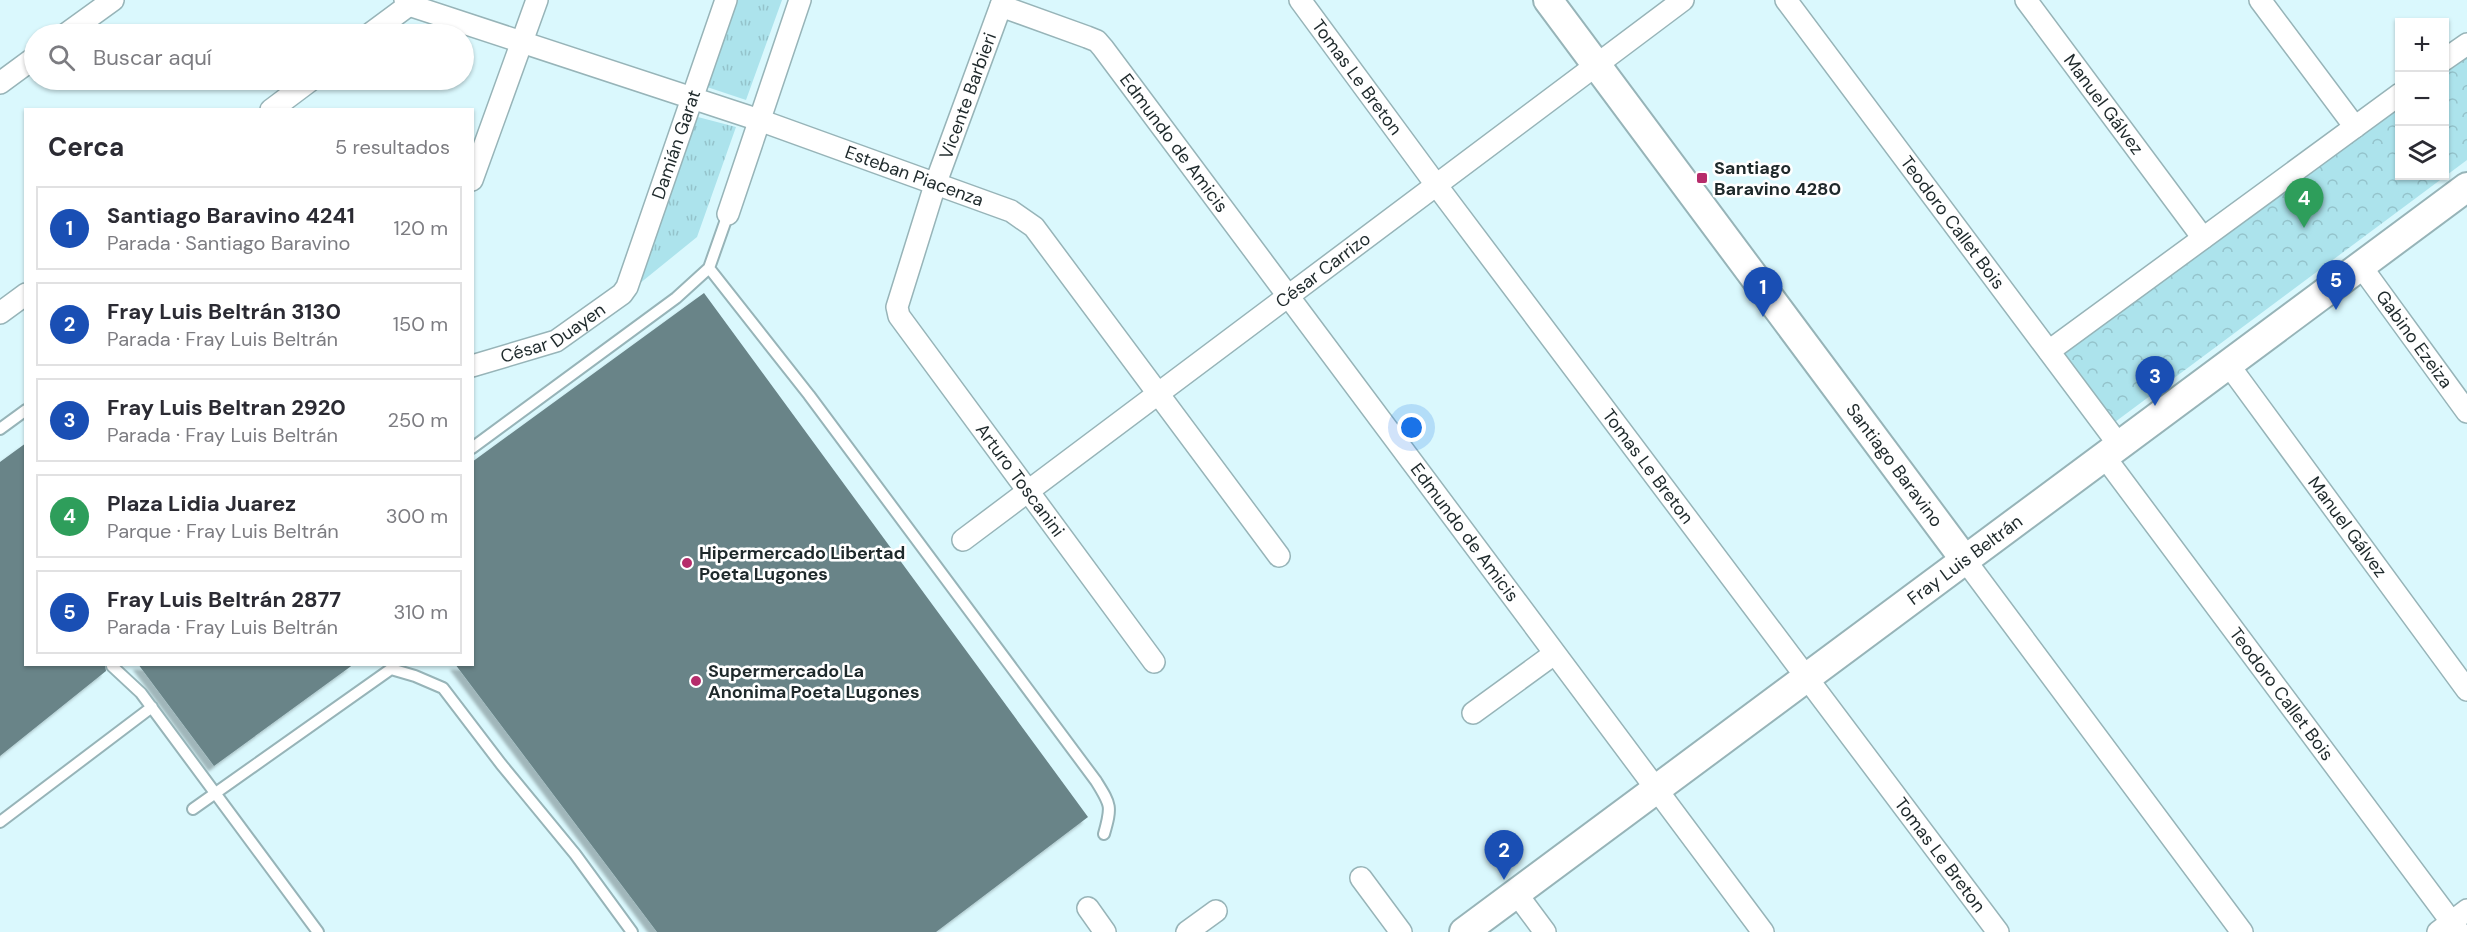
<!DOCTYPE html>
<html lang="es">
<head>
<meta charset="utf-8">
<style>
	:root { --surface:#fff; --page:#f2f2f3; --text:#2b2b33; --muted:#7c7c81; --line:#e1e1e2; --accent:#0f766e }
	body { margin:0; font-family:"DM Sans",sans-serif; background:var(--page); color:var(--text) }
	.controls { position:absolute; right:18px; top:18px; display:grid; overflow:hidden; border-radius:0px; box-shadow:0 2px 4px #0004 }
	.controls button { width:54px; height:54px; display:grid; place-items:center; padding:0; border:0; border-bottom:2px solid var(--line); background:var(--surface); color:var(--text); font:30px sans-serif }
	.you { position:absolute; left:1412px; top:428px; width:21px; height:21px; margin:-15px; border:4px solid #fff; border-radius:50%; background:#1a73e8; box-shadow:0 0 0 9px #1a73e833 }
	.badge { display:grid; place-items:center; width:39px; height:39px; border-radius:50%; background:var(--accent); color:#fff; font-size:20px; font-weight:700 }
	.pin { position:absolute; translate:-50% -50px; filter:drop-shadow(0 2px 3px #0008) }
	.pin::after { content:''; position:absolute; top:32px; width:21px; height:18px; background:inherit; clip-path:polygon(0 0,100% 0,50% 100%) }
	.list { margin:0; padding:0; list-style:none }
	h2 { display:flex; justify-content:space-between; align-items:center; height:78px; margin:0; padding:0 24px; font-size:26px }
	h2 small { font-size:20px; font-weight:400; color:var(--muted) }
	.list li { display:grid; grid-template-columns:39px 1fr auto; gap:18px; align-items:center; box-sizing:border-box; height:84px; margin:0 12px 12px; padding:0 12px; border:2px solid var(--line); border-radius:0px }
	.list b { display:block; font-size:22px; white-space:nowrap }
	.list p { margin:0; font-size:20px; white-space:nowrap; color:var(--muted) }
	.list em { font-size:20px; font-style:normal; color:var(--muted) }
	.icon { flex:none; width:33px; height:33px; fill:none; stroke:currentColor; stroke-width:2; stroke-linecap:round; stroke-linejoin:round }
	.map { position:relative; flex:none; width:2467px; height:932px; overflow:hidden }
	.search { position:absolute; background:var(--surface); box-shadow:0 2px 4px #0004; left:24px; top:24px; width:450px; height:66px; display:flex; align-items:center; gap:15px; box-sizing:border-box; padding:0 21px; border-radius:33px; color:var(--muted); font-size:22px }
	.panel { position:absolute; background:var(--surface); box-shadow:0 2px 4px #0004; left:24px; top:108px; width:450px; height:558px; border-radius:0px }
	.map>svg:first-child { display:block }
	.grass { fill:url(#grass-tufts) }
	.park { fill:url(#park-crowns) }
	.building { fill:#698488; filter:url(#shadow) }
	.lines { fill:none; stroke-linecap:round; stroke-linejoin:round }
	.lane-casing { stroke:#97b4b8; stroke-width:14 }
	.street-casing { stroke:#97b4b8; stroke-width:24 }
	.secondary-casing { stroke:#97b4b8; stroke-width:32 }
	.lane { stroke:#fff; stroke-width:10 }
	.street { stroke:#fff; stroke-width:21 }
	.secondary { stroke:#fff; stroke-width:28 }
	.poi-dot { fill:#b62c6b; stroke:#fff; stroke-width:2 }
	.labels { text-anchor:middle; stroke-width:5; stroke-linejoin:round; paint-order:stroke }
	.street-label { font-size:18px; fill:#1e292b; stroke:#fff }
	.poi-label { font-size:18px; font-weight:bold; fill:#1e292b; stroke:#fff; text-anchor:start }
</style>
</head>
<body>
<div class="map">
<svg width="2467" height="932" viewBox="0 0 2467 932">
	<defs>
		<pattern id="grass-tufts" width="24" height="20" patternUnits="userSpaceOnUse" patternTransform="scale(1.5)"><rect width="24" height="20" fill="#ace3ec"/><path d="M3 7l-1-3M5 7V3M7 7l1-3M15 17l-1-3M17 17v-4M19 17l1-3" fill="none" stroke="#94c3cb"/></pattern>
		<pattern id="park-crowns" width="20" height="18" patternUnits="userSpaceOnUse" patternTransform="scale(1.5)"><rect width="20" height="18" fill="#ace3ec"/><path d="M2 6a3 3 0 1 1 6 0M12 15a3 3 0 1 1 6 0" fill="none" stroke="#94c3cb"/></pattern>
		<filter id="shadow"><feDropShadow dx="-5.5" dy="5.5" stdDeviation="1.5" flood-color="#0004"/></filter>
	</defs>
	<rect width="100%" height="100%" fill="#daf8fd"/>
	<!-- grass -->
	<path class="grass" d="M738 0H782L746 100 707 87Z
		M694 116 736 127 697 237 639 284Z"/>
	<!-- park -->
	<path class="park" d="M2467 53V160L2115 422 2061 355 2399 104 2400 176H2444L2445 70Z"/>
	<!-- building -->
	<path class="building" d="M704 293 1088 817 936 932H657L455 664H472V462Z
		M26 443V664H105L106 671 0 756V462Z
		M138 664H354L214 766Z"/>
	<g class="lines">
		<!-- lane casing -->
		<g class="lane-casing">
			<path id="lane" d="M709 268 809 395 1096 781C1111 805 1112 806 1104 834
				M0 429 26 410
				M472 448 676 298 709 268 728 214
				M112 666 141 693 318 932
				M193 809 391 669 415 676 443 688 501 764 575 854 632 932
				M0 822 152 707"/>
		</g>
		<!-- street casing -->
		<g class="street-casing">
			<g id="street">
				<path id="s1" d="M405 0 409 5 759 120 1011 211 1034 227 1279 556"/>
				<path id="s2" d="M1003 0 935 185 897 307 899 316 1154 662"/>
				<path id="s3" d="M1300 0 1437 186 1998 932"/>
				<path id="s4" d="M1786 0 2119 445"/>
				<path id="s5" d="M2026 0 2203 238"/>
				<path d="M2260 0 2355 127"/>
				<path id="s6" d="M1001 6 1087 37 1097 41 1103 48 1763 932"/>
				<path d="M66 34 113 0"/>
				<path d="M370 34 409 5"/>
				<path d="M2444 60 2467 44"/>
				<path d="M0 83 34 58"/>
				<path d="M271 110 311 80"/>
				<path d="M472 180 537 0"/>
				<path d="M728 214 800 0"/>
				<path id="s7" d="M2360 265 2467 412"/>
				<path d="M0 313 26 294"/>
				<path d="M2049 351 2400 94"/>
				<path id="s8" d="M2228 364 2467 690"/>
				<path id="s9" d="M472 366 556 341 622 294 627 287 726 0"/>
				<path id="s10" d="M2104 456 2459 932"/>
				<path id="s11" d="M963 540 1683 0"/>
				<path d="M1965 560 2242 932"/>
				<path d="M1473 713 1554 654"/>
				<path d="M1361 878 1401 932"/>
				<path d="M1516 893 1545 932"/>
				<path d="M1088 908 1105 932"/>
				<path d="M1187 932 1216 911"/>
				<path d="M2438 932 2467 910"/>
			</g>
		</g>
		<!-- secondary casing -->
		<g class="secondary-casing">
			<g id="secondary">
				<path id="s12" d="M1548 0 1965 560"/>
				<path id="s13" d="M1464 932 2467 187"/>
			</g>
		</g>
		<!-- lane -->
		<use href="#lane" class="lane"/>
		<!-- street -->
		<use href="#street" class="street"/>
		<!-- secondary -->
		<use href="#secondary" class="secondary"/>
	</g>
	<!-- markers -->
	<g class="poi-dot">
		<rect x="1696" y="172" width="12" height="12" rx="3"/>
		<circle cx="687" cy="563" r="6"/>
		<circle cx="696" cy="681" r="6"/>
	</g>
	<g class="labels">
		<!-- street labels -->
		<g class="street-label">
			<text dy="6" stroke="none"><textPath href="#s3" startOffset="96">Tomas Le Breton</textPath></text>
			<text transform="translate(968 96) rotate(-70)" y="6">Vicente Barbieri</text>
			<text dy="6" stroke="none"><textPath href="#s5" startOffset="130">Manuel Gálvez</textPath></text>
			<text dy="6" stroke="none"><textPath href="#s9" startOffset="328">Damián Garat</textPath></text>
			<text dy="6" stroke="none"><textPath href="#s6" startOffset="230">Edmundo de Amicis</textPath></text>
			<text dy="6" stroke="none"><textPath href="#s1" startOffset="540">Esteban Piacenza</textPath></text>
			<text dy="6" stroke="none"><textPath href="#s4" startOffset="278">Teodoro Callet Bois</textPath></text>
			<text dy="6" stroke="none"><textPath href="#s11" startOffset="450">César Carrizo</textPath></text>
			<text dy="6" stroke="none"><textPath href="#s9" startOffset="88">César Duayen</textPath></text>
			<text dy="6" stroke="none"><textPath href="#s7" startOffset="92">Gabino Ezeiza</textPath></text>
			<text dy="6" stroke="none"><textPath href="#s3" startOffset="582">Tomas Le Breton</textPath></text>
			<text dy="6" stroke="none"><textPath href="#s12" startOffset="580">Santiago Baravino</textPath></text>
			<text dy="6" stroke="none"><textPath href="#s2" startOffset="538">Arturo Toscanini</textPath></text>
			<text dy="6" stroke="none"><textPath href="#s8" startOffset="202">Manuel Gálvez</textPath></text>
			<text dy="6" stroke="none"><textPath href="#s6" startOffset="716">Edmundo de Amicis</textPath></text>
			<text dy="6" stroke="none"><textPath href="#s13" startOffset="624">Fray Luis Beltrán</textPath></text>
			<text dy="6" stroke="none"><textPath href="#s10" startOffset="297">Teodoro Callet Bois</textPath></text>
			<text dy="6" stroke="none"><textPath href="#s3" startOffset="1068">Tomas Le Breton</textPath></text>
		</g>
		<!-- poi labels -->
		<g class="poi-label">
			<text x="1714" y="174">Santiago<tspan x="1714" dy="21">Baravino 4280</tspan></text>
			<text x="699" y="559">Hipermercado Libertad<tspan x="699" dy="21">Poeta Lugones</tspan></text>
			<text x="708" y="677">Supermercado La<tspan x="708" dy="21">Anonima Poeta Lugones</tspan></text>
		</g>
	</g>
</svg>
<div class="controls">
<button>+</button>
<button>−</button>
<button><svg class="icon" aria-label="layers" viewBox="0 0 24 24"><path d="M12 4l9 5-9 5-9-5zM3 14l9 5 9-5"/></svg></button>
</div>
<div class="you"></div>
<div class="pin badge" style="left:1763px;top:317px;background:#1a4fb4">1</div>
<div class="pin badge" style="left:1504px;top:880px;background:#1a4fb4">2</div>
<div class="pin badge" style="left:2155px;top:406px;background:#1a4fb4">3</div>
<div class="pin badge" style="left:2304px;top:228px;background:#2e9e5b">4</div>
<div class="pin badge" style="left:2336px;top:310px;background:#1a4fb4">5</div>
<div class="search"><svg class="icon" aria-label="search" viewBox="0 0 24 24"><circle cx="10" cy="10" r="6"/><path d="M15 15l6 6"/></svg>Buscar aquí</div>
<section class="panel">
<h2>Cerca<small>5 resultados</small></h2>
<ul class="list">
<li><span class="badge" style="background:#1a4fb4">1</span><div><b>Santiago Baravino 4241</b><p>Parada · Santiago Baravino</p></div><em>120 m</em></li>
<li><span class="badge" style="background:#1a4fb4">2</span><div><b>Fray Luis Beltrán 3130</b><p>Parada · Fray Luis Beltrán</p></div><em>150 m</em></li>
<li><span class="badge" style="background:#1a4fb4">3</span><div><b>Fray Luis Beltran 2920</b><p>Parada · Fray Luis Beltrán</p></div><em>250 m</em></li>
<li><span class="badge" style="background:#2e9e5b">4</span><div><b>Plaza Lidia Juarez</b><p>Parque · Fray Luis Beltrán</p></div><em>300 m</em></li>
<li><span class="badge" style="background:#1a4fb4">5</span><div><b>Fray Luis Beltrán 2877</b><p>Parada · Fray Luis Beltrán</p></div><em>310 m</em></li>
</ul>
</section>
</div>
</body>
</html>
